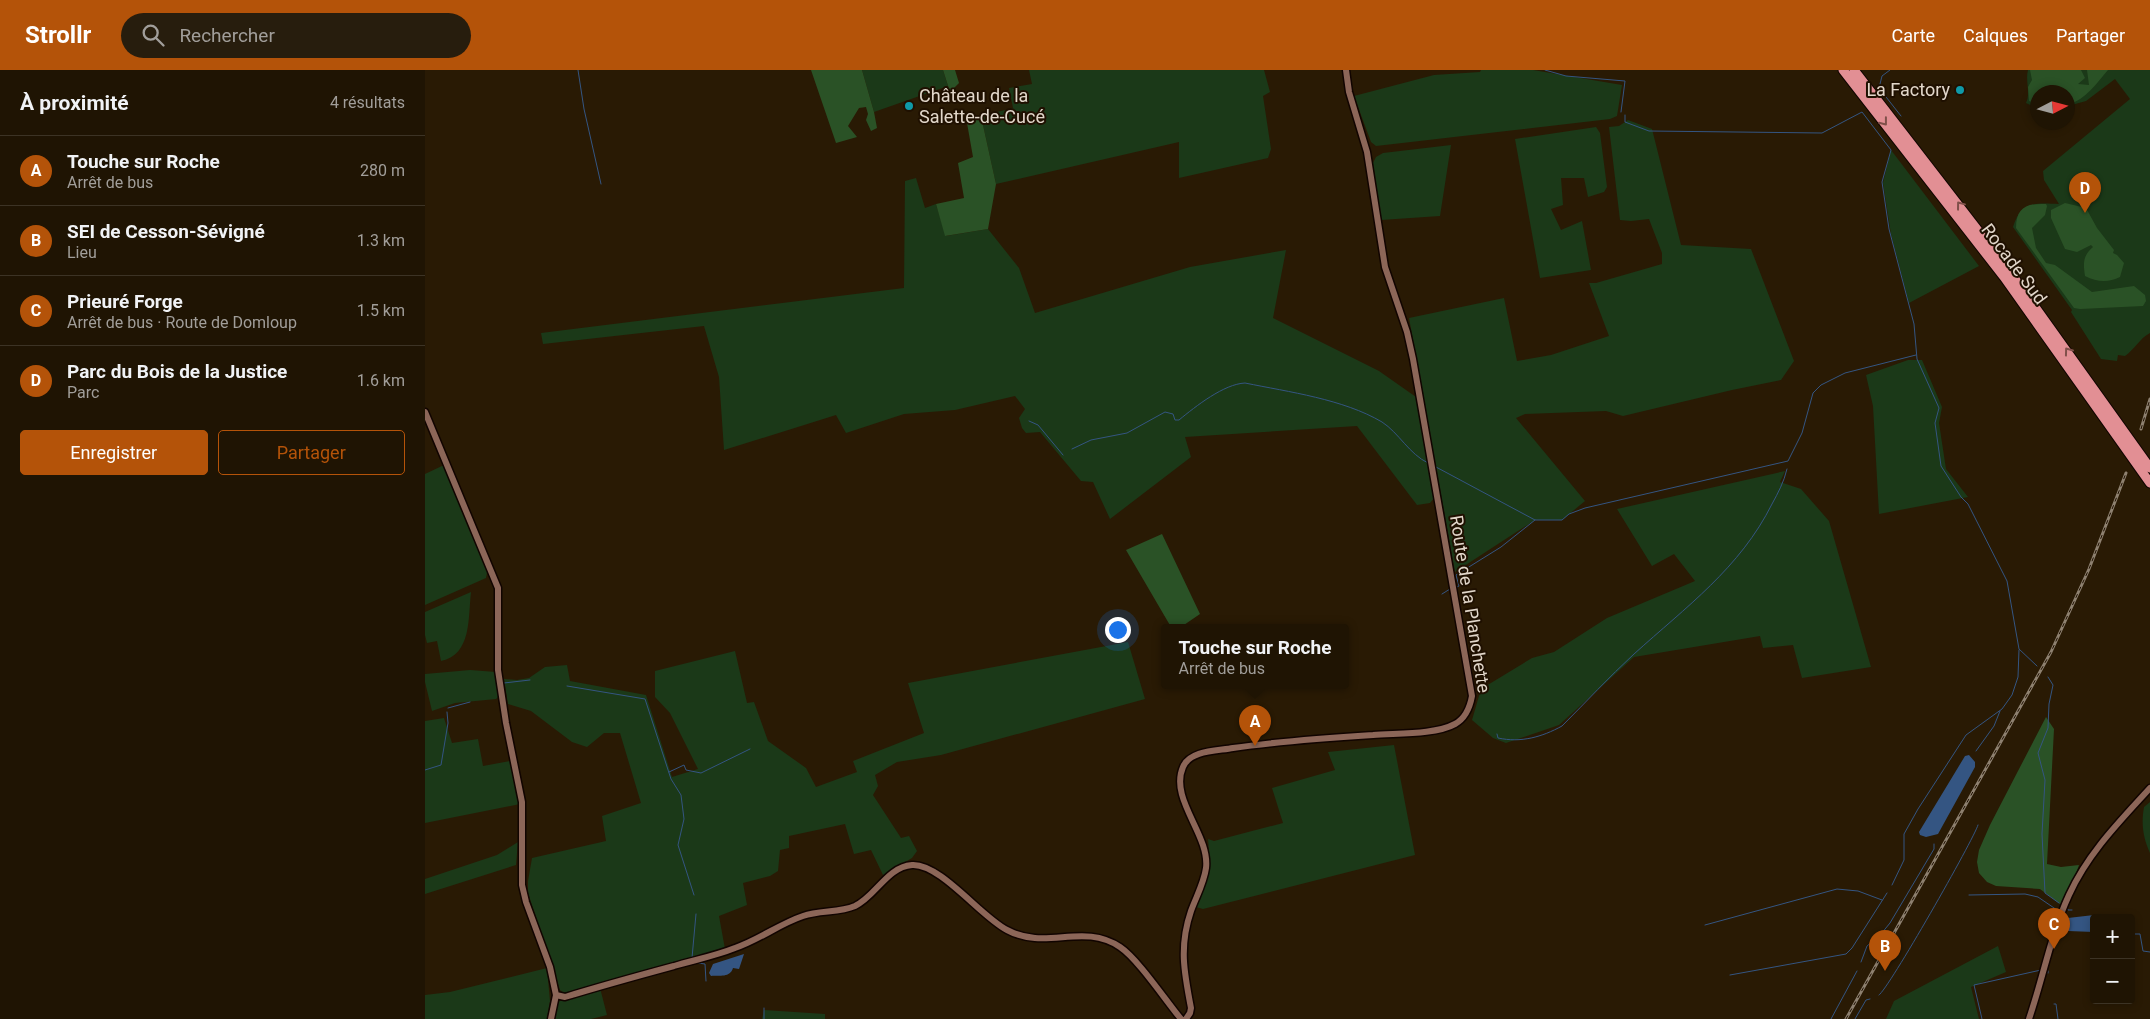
<!DOCTYPE html>
<html lang="fr">
<head>
<meta charset="utf-8">
<style>
	:root { --surface:#1f1403; --page:#271d0d; --text:#f1f3f6; --muted:#a19e9a; --line:#3c3325; --accent:#b45309 }
	body { margin:0; font-family:Roboto,sans-serif; background:var(--page); color:var(--text) }
	.controls { position:absolute; right:15px; bottom:15px; display:grid; overflow:hidden; border-radius:5px; box-shadow:0 2px 8px #0003 }
	.controls button { width:45px; height:45px; display:grid; place-items:center; padding:0; border:0; border-bottom:1px solid var(--line); background:var(--surface); color:var(--text); font:25px sans-serif }
	.compass { position:absolute; left:1605px; top:15px; width:45px; height:45px; border-radius:50%; background:var(--surface); box-shadow:0 2px 8px #0003; rotate:84deg }
	.you { position:absolute; left:692px; top:559px; width:18px; height:18px; margin:-12px; border:4px solid #fff; border-radius:50%; background:#1a73e8; box-shadow:0 0 0 8px #1a73e833 }
	.badge { display:grid; place-items:center; width:32px; height:32px; border-radius:50%; background:var(--accent); color:#fff; font-size:16px; font-weight:700 }
	.pin { position:absolute; translate:-50% -41px; filter:drop-shadow(0 1px 2px #0008) }
	.pin::after { content:''; position:absolute; top:26px; width:18px; height:15px; background:inherit; clip-path:polygon(0 0,100% 0,50% 100%) }
	.popup { position:absolute; left:736px; top:554px; width:188px; height:65px; box-sizing:border-box; display:grid; place-content:center; border-radius:5px; background:var(--surface); filter:drop-shadow(0 1px 4px #0005); font-size:16px; white-space:nowrap; color:var(--muted) }
	.popup b { font-size:19px; color:var(--text) }
	.popup::after { content:''; position:absolute; left:50%; top:100%; margin-left:-10px; border:10px solid transparent; border-top-color:var(--surface) }
	.list { margin:0; padding:0; list-style:none }
	h2 { display:flex; justify-content:space-between; align-items:center; height:65px; margin:0; padding:0 20px; font-size:21px }
	h2 small { font-size:16px; font-weight:400; color:var(--muted) }
	.list li { display:grid; grid-template-columns:32px 1fr auto; gap:15px; align-items:center; box-sizing:border-box; height:70px; padding:0 20px; border-top:1px solid var(--line) }
	.list b { display:block; font-size:19px; white-space:nowrap }
	.list p { margin:0; font-size:16px; white-space:nowrap; color:var(--muted) }
	.list em { font-size:16px; font-style:normal; color:var(--muted) }
	.actions { display:flex; gap:10px; padding:15px 20px }
	.actions a { flex:1; padding:11px 0; border:1px solid var(--accent); border-radius:5px; text-align:center; font-size:18px; color:var(--accent) }
	.actions .main { background:var(--accent); color:#fff }
	.icon { flex:none; width:28px; height:28px; fill:none; stroke:currentColor; stroke-width:2; stroke-linecap:round; stroke-linejoin:round }
	.map { position:relative; flex:none; width:1725px; height:949px; overflow:hidden }
	header { display:flex; align-items:center; gap:30px; box-sizing:border-box; height:70px; padding:0 25px; background:var(--accent); color:#fff }
	header strong { font-size:24px }
	nav { display:flex; gap:28px; margin-inline-start:auto; font-size:18px }
	.search { width:350px; height:45px; background:var(--page); display:flex; align-items:center; gap:12px; box-sizing:border-box; padding:0 18px; border-radius:28px; color:var(--muted); font-size:19px }
	main { display:flex }
	aside { flex:1; background:var(--surface) }
	.map>svg:first-child { display:block }
	.green { fill:#1b3918 }
	.forest { fill:#2a5226 }
	.water { fill:#345582 }
	.lines { fill:none; stroke-linecap:round; stroke-linejoin:round }
	.stream { stroke:#345582; stroke-width:1 }
	.secondary-casing { stroke:#110400; stroke-width:9 }
	.highway-casing { stroke:#110400; stroke-width:11 }
	.secondary { stroke:#8c6658; stroke-width:6 }
	.highway { stroke:#e28f94; stroke-width:9 }
	.rail-casing { stroke:#8e8170; stroke-width:3 }
	.rail { stroke:#1f1000; stroke-width:1; stroke-dasharray:4; stroke-linecap:butt }
	.oneway { stroke:#80504a }
	.culture-dot { fill:#0f9aa8; stroke:#1f1000; stroke-width:2 }
	.labels { text-anchor:middle; stroke-width:4; stroke-linejoin:round; paint-order:stroke }
	.poi-label { font-size:18px; fill:#e2d7ca; stroke:#1f1000; text-anchor:end }
	.street-label { font-size:18px; fill:#e2d7ca; stroke:#1f1000 }
</style>
</head>
<body>
<header>
<strong>Strollr</strong>
<div class="search"><svg class="icon" aria-label="search" viewBox="0 0 24 24"><circle cx="10" cy="10" r="6"/><path d="M15 15l6 6"/></svg>Rechercher</div>
<nav><a>Carte</a><a>Calques</a><a>Partager</a></nav>
</header>
<main>
<aside>
<h2>À proximité<small>4 résultats</small></h2>
<ul class="list">
<li><span class="badge">A</span><div><b>Touche sur Roche</b><p>Arrêt de bus</p></div><em>280 m</em></li>
<li><span class="badge">B</span><div><b>SEI de Cesson-Sévigné</b><p>Lieu</p></div><em>1.3 km</em></li>
<li><span class="badge">C</span><div><b>Prieuré Forge</b><p>Arrêt de bus · Route de Domloup</p></div><em>1.5 km</em></li>
<li><span class="badge">D</span><div><b>Parc du Bois de la Justice</b><p>Parc</p></div><em>1.6 km</em></li>
</ul>
<div class="actions"><a class="main">Enregistrer</a><a>Partager</a></div>
</aside>
<div class="map">
<svg width="1725" height="949" viewBox="0 0 1725 949">
	<rect width="100%" height="100%" fill="#291a04"/>
	<!-- green -->
	<path class="green" d="M437 0H518L523 16 449 42Z
		M604 0H839L845 22 838 26 846 79 843 88 754 108V72L571 114 556 46 588 38 584 18 607 14Z
		M1056 0H1108L1197 15 1192 46 1185 49 951 76 946 72 929 26 1009 5 1055 2Z
		M1603 0H1725V263C1715 268 1709 280 1700 286L1693 285 1692 291 1676 289 1646 242 1647 240 1588 157C1596 131 1610 133 1634 134L1619 110 1618 101 1705 29 1690 9 1661 31 1643 36 1642 22H1612V38L1601 33C1606 23 1600 11 1603 0Z
		M1203 50 1227 59 1256 175 1326 179 1369 291 1356 310 1307 320 1198 346 1181 341 1100 344 1091 348 1160 431 1137 450H1110L1030 502 984 248 1079 228 1092 291 1126 285 1184 266 1164 213H1171L1237 194V183L1224 149 1206 151 1195 150 1184 57 1194 56Z
		M1171 57 1175 63 1182 117 1179 122 1163 127 1159 108H1136L1138 135 1126 139 1136 160 1157 151 1166 200 1115 208 1090 69Z
		M1026 75 1015 146 956 150 948 93 951 87 958 83Z
		M1466 80 1554 196 1484 233 1466 164 1458 113Z
		M491 108 500 138 511 134 521 166 563 159 594 198 610 243 765 197 861 180 848 248 954 301 991 327 1009 428 1005 433 992 435 932 356 760 367 766 387 685 449 668 412 656 411 615 362 601 363 597 358 594 348 600 339 590 326 530 340 479 344 421 363 411 345 299 380 294 307 279 256 118 274 116 263 479 218 480 111Z
		M1483 290H1497L1517 337 1514 353 1521 399 1543 427 1454 444 1448 336 1441 305Z
		M19 395 63 497 61 508 0 535V404Z
		M1360 401 1355 412 1376 419 1404 451 1446 597 1377 608 1368 575 1338 578 1335 566 1209 587 1134 655 1081 673 1068 668 1047 650 1056 619 1107 588 1129 582 1182 548 1270 511 1249 484 1227 496 1192 439Z
		M46 522C43 547 47 585 16 591L12 571 2 573 0 565V542Z
		M703 572 720 629 516 685 472 692 450 705 453 716 448 725 476 768 484 766 492 781 487 788 458 805 446 780 429 784 420 754 364 766V778L355 780 353 801 345 806 318 813 322 835 294 846 300 879 139 923 135 920 103 823V811L107 788 181 771 177 746 216 733 195 663H179L162 677 147 672 106 641 83 634 79 609 92 610 104 608 120 597 142 595 145 611 221 625 247 707 273 699 245 643 230 627V601L310 581 322 633 329 632 343 671 381 698 391 717 432 702 428 691 499 663 483 613Z
		M45 600 71 602 74 626 71 629 30 633 7 641 0 612V604Z
		M19 648 27 673 53 669 58 696 85 691 95 734 0 753V651Z
		M969 675 990 785 778 839 771 837C781 810 786 799 783 769L789 771 858 753 847 718 910 700 903 682Z
		M1725 732V783C1718 768 1716 754 1719 737Z
		M93 772 91 795 0 824V809L72 785Z
		M1573 876 1581 902 1546 917 1554 949H1461L1469 931Z
		M122 898 125 931 122 949H0V925L25 922Z
		M175 918 182 945 166 949H128L132 932Z
		M339 940 400 944V949H337Z"/>
	<!-- forest -->
	<path class="forest" d="M386 0H437L449 42 452 58 446 61 441 50 443 44 441 37 434 38 423 56 432 67 411 73Z
		M518 0H530L534 13 525 22Z
		M1605 0H1656L1660 8 1653 14 1664 15 1662 0H1683C1671 14 1661 29 1643 35L1642 22H1612V34L1604 31 1603 17 1607 10Z
		M556 46 571 114 563 159 520 166 511 134 539 128 533 93 548 87 542 53Z
		M1640 133 1661 138 1672 158 1689 180 1688 183 1692 185 1699 193 1695 207C1683 213 1672 212 1660 206 1658 192 1658 186 1668 177L1666 175 1652 182 1640 179 1626 148V140Z
		M1621 134 1622 136 1620 145 1607 158 1611 178 1621 193 1630 195 1667 222 1709 216 1720 225 1721 231 1718 236 1655 239 1649 238 1591 158C1591 138 1601 133 1621 134Z
		M737 464 775 544 756 557H746L701 480Z
		M1621 647 1629 659 1622 794 1636 797 1654 795 1639 837 1615 819 1571 816 1562 812 1554 803 1552 792 1554 780 1565 755Z"/>
	<!-- water -->
	<path class="water" d="M1544 685 1550 692V697L1513 764 1501 767 1495 765 1494 762 1540 686Z
		M1669 845V862L1643 861 1641 855 1643 848Z
		M319 884 314 899 308 898C305 908 295 905 286 906L284 903 288 894Z"/>
	<g class="lines">
		<!-- stream -->
		<path class="stream" d="M153 0 159 39 176 114
			M1120 0 1141 6 1200 11 1196 42
			M1465 0 1457 6 1454 18 1476 46
			M1200 45V52L1224 61 1397 63 1437 42 1466 80 1457 112 1464 159 1489 254 1492 289 1514 338 1510 353 1516 396 1536 427 1543 434 1582 511 1594 579 1612 596
			M604 351 613 355 638 385
			M647 379 666 370 702 363 740 342 748 344 750 350H754C771 336 799 314 820 313 864 322 918 329 957 352 974 363 984 384 1003 393
			M1011 397 1110 450H1137L1144 444 1160 438 1363 391 1377 363 1388 323 1396 315 1420 303 1491 285
			M1032 517 1034 516 1031 505 1076 477 1110 450
			M1017 524 1025 519
			M1623 607 1628 615 1624 634 1623 658 1613 683 1620 710 1617 764 1620 823 1634 833
			M79 613 105 610
			M142 616 220 629 246 709 256 725 259 749 253 775 269 825
			M23 638 45 632
			M1072 664 1073 668C1096 673 1117 667 1137 656 1161 632 1184 607 1209 584 1261 537 1315 498 1347 434 1353 423 1359 412 1362 399
			M1551 681 1569 656 1575 641
			M0 700 16 695 23 653 22 642
			M244 702 259 695 261 700 276 703 325 679
			M1467 815 1479 790V764L1493 739 1541 665 1577 639 1587 625 1593 607 1594 580
			M1544 825 1600 824 1613 827 1632 840 1630 845
			M1642 837 1643 840H1647
			M1280 855 1412 819 1433 821 1457 830
			M1706 864H1715L1718 881 1725 882
			M1624 865 1627 851
			M267 888 271 844
			M1436 892 1442 876 1456 864 1465 853 1509 779V774
			M273 893 280 894 281 911
			M1623 903V901
			M1305 905 1421 884 1427 878 1462 823
			M1454 925C1463 920 1549 769 1553 755
			M1629 934H1631L1633 949
			M339 949V938
			M1406 949 1432 901
			M1430 949 1441 930 1445 929
			M1557 949 1549 915 1616 900"/>
		<!-- secondary casing -->
		<g class="secondary-casing">
			<path id="secondary" d="M0 342 73 518V600L81 653 97 732V815L101 832 125 897 131 925 140 927C176 916 212 906 249 896 269 890 290 886 310 878 334 870 354 854 378 846 395 840 414 843 430 836 451 826 462 797 487 795 515 793 556 847 582 860 621 881 658 852 695 877 713 889 741 931 756 949
				M126 949 131 925
				M761 949 765 943 766 938C759 902 754 876 766 841 771 827 779 813 781 798 785 765 744 729 758 697 765 680 793 681 808 678 855 671 901 668 948 665 971 663 1010 665 1030 654 1041 648 1045 637 1047 626L988 289 982 262 960 197 942 82 924 22 921 0
				M1604 949C1618 908 1626 864 1644 825 1663 783 1695 751 1725 718"/>
		</g>
		<!-- highway casing -->
		<g class="highway-casing">
			<path id="highway" d="M1418 0 1579 207 1725 413
				M1429 0 1585 202 1725 398"/>
		</g>
		<!-- secondary -->
		<use href="#secondary" class="secondary"/>
		<!-- highway -->
		<use href="#highway" class="highway"/>
		<!-- rail casing -->
		<g class="rail-casing">
			<path id="rail" d="M1716 359 1725 329
				M1421 949 1626 582 1664 499 1701 403"/>
		</g>
		<!-- rail -->
		<use href="#rail" class="rail"/>
	</g>
	<!-- one-way arrows -->
	<defs><path id="oneway-chevron" d="M-2-3.5L2.5 0L-2 3.5" fill="none" stroke-width="1.6" stroke-linecap="round" stroke-linejoin="round" transform="scale(1.25)"/></defs>
	<g class="oneway">
		<use href="#oneway-chevron" transform="translate(1459 52) rotate(52)"/>
		<use href="#oneway-chevron" transform="translate(1535 135) rotate(-127)"/>
		<use href="#oneway-chevron" transform="translate(1643 281) rotate(-126)"/>
	</g>
	<!-- markers -->
	<g class="culture-dot">
		<circle cx="1535" cy="20" r="5"/>
		<circle cx="484" cy="36" r="5"/>
	</g>
	<g class="labels">
		<!-- poi labels -->
		<g class="poi-label">
			<text x="1525" y="26">La Factory</text>
			<text x="494" y="32" text-anchor="start">Château de la<tspan x="494" dy="21">Salette-de-Cucé</tspan></text>
		</g>
		<!-- street labels -->
		<g class="street-label">
			<text transform="translate(1589 194) rotate(53)" y="6">Rocade Sud</text>
			<text transform="translate(1045 534) rotate(81)" y="6">Route de la Planchette</text>
		</g>
	</g>
</svg>
<div class="controls">
<button>+</button>
<button>−</button>
</div>
<svg class="compass" viewBox="-18 -18 36 36"><path d="M0-13l5 13h-10z" fill="#e53935"/><path d="M0 13l5-13h-10z" fill="#a19e9a"/></svg>
<div class="you"></div>
<div class="pin badge" style="left:830px;top:676px">A</div>
<div class="popup"><b>Touche sur Roche</b>Arrêt de bus</div>
<div class="pin badge" style="left:1460px;top:901px">B</div>
<div class="pin badge" style="left:1629px;top:879px">C</div>
<div class="pin badge" style="left:1660px;top:143px">D</div>
</div>
</main>
</body>
</html>
